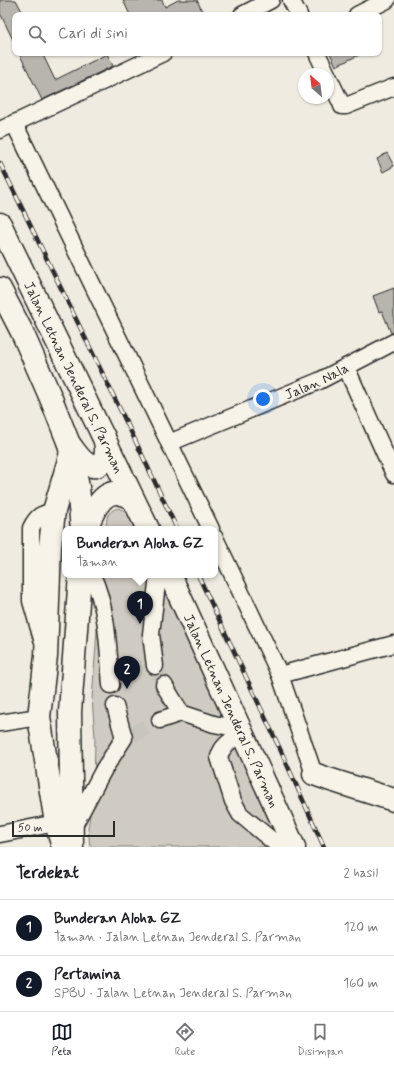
<!DOCTYPE html>
<html lang="id">
<head>
<meta charset="utf-8">
<style>
	:root { --surface:#fff; --page:#f6f6f6; --text:#202124; --muted:#757577; --line:#e0e0e0; --accent:#111827 }
	body { margin:0; font-family:Mynerve,sans-serif; background:var(--page); color:var(--text) }
	.compass { position:absolute; left:298px; top:68px; width:36px; height:36px; border-radius:50%; background:var(--surface); box-shadow:0 1px 3px #0004; rotate:332deg }
	.scale { position:absolute; left:12px; bottom:10px; width:103px; box-sizing:border-box; padding-left:4px; border:2px solid #2b2b2b; border-top:0; font-size:11px; line-height:14px; white-space:nowrap; color:#2b2b2b; -webkit-text-stroke:3px #f7f3e8; paint-order:stroke }
	.you { position:absolute; left:263px; top:399px; width:14px; height:14px; margin:-10px; border:3px solid #fff; border-radius:50%; background:#1a73e8; box-shadow:0 0 0 6px #1a73e833 }
	.badge { display:grid; place-items:center; width:26px; height:26px; border-radius:50%; background:var(--accent); color:#fff; font-size:13px; font-weight:700 }
	.pin { position:absolute; translate:-50% -33px; filter:drop-shadow(0 1px 2px #0008) }
	.pin::after { content:''; position:absolute; top:21px; width:14px; height:12px; background:inherit; clip-path:polygon(0 0,100% 0,50% 100%) }
	.popup { position:absolute; left:62px; top:526px; width:156px; height:52px; box-sizing:border-box; display:grid; place-content:center; border-radius:8px; background:var(--surface); filter:drop-shadow(0 1px 3px #0005); font-size:13px; white-space:nowrap; color:var(--muted) }
	.popup b { font-size:15px; color:var(--text) }
	.popup::after { content:''; position:absolute; left:50%; top:100%; margin-left:-8px; border:8px solid transparent; border-top-color:var(--surface) }
	.list { margin:0; padding:0; list-style:none }
	h2 { display:flex; justify-content:space-between; align-items:center; height:52px; margin:0; padding:0 16px; font-size:17px }
	h2 small { font-size:13px; font-weight:400; color:var(--muted) }
	.list li { display:grid; grid-template-columns:26px 1fr auto; gap:12px; align-items:center; box-sizing:border-box; height:56px; padding:0 16px; border-top:1px solid var(--line) }
	.list b { display:block; font-size:15px; white-space:nowrap }
	.list p { margin:0; font-size:13px; white-space:nowrap; color:var(--muted) }
	.list em { font-size:13px; font-style:normal; color:var(--muted) }
	.icon { flex:none; width:22px; height:22px; fill:none; stroke:currentColor; stroke-width:2; stroke-linecap:round; stroke-linejoin:round }
	.map { position:relative; flex:none; width:394px; height:847px; overflow:hidden }
	.search { position:absolute; background:var(--surface); box-shadow:0 1px 3px #0004; left:12px; right:12px; top:12px; height:44px; display:flex; align-items:center; gap:10px; box-sizing:border-box; padding:0 14px; border-radius:8px; color:var(--muted); font-size:15px }
	.sheet { height:164px; background:var(--surface) }
	nav { display:flex; justify-content:space-around; align-items:center; box-sizing:border-box; height:56px; border-top:1px solid var(--line); background:var(--surface); font-size:11px; color:var(--muted) }
	nav a { display:grid; justify-items:center; gap:2px }
	nav .on { color:var(--accent) }
	.map>svg:first-child { display:block }
	.green { fill:#cfcbc2; stroke:#7d7b76 }
	.building { fill:#b8b5ae; stroke:#2b2b2b }
	.lines { fill:none; stroke-linecap:round; stroke-linejoin:round }
	.minor-tunnel { stroke:#c8c5bc; stroke-width:16; stroke-dasharray:16 8; stroke-linecap:butt }
	.minor-casing { stroke:#2b2b2b; stroke-width:19 }
	.highway-casing { stroke:#2b2b2b; stroke-width:25 }
	.minor { stroke:#f7f3e8; stroke-width:16 }
	.highway { stroke:#f7f3e8; stroke-width:22 }
	.rail-casing { stroke:#2b2b2b; stroke-width:4.5 }
	.rail { stroke:#f7f3e8; stroke-width:3; stroke-dasharray:9; stroke-linecap:butt }
	.labels { text-anchor:middle; stroke-width:3.5; stroke-linejoin:round; paint-order:stroke }
	.street-label { font-size:14px; fill:#2b2b2b; stroke:#f7f3e8 }
</style>
</head>
<body>
<div class="map">
<svg width="394" height="847" viewBox="0 0 394 847">
	<rect width="100%" height="100%" fill="#efebe0"/>
	<filter id="ink" filterUnits="userSpaceOnUse"><feTurbulence type="fractalNoise" baseFrequency=".025" numOctaves="2"/><feDisplacementMap in="SourceGraphic" scale="8" xChannelSelector="R" yChannelSelector="G"/><feConvolveMatrix kernelMatrix="1 2 1 2 8 2 1 2 1" color-interpolation-filters="sRGB"/></filter>
	<g filter="url(#ink)">
		<!-- green -->
		<path class="green" d="M117 508C129 511 134 518 139 529H106C107 517 106 513 117 508Z
			M101 575H160L283 847H90L88 828 94 788 95 737 92 699Z"/>
		<!-- building -->
		<path class="building" d="M0 0H16L24 15H15V44L0 13Z
			M123 0H162L165 7 178 0H197L204 15H130Z
			M19 53H42L55 80 107 54 113 66 42 100Z
			M330 53H363L336 66Z
			M387 153 394 166 383 172 377 159Z
			M394 288V333H391L382 311 379 312 373 296Z"/>
		<g class="lines">
			<!-- minor-tunnel -->
			<path class="minor-tunnel" d="M155 666 164 685
				M132 735 160 720"/>
			<!-- minor casing -->
			<g class="minor-casing">
				<g id="minor">
					<path d="M291 0 299 15"/>
					<path d="M242 15 271 0"/>
					<path d="M357 15 387 0"/>
					<path d="M317 53 327 74"/>
					<path d="M328 76 341 103 342 106H346L394 87"/>
					<path d="M14 123 211 529"/>
					<path d="M0 130 163 53"/>
					<path d="M346 367 394 474"/>
					<path id="s1" d="M169 443 319 381 394 342"/>
					<path d="M215 538 280 675 314 774"/>
					<path d="M92 575C108 610 108 647 111 685"/>
					<path d="M42 639 31 601V528C37 516 41 514 54 511"/>
					<path d="M155 666 151 634 158 575"/>
					<path d="M280 675 394 644"/>
					<path d="M164 685 181 713 214 724 240 729"/>
					<path d="M160 720 181 713"/>
					<path d="M0 723 39 717"/>
					<path d="M242 733C232 740 222 745 219 757L233 801 240 814 280 847"/>
					<path d="M72 829 104 769 124 738 115 706"/>
					<path d="M0 834 56 823"/>
				</g>
			</g>
			<!-- highway casing -->
			<g class="highway-casing">
				<g id="highway">
					<path id="s2" d="M0 224 148 529"/>
					<path d="M0 289 22 332 50 396 69 444 78 487 82 529"/>
					<path d="M69 444C75 451 80 461 89 465 99 470 107 459 106 449 106 445 105 441 104 437"/>
					<path d="M86 529C91 516 101 491 118 493 123 494 129 497 133 499"/>
					<path id="s3" d="M170 575 294 847"/>
					<path d="M314 774 328 779 394 800"/>
					<path d="M63 847 56 823 39 717 46 656 50 546 54 511 71 453"/>
					<path d="M72 847 70 712 80 575"/>
				</g>
			</g>
			<!-- minor -->
			<use href="#minor" class="minor"/>
			<!-- highway -->
			<use href="#highway" class="highway"/>
			<!-- rail casing -->
			<g class="rail-casing">
				<path id="rail" d="M0 163 135 440 177 529
					M198 575 280 749 324 847"/>
			</g>
			<!-- rail -->
			<use href="#rail" class="rail"/>
		</g>
	</g>
	<g class="labels">
		<!-- street labels -->
		<g class="street-label">
			<text dy="5" stroke="none"><textPath href="#s2" startOffset="170">Jalan Letnan Jenderal S. Parman</textPath></text>
			<text dy="5" stroke="none"><textPath href="#s1" startOffset="160">Jalan Nala</textPath></text>
			<text dy="5" stroke="none"><textPath href="#s3" startOffset="149">Jalan Letnan Jenderal S. Parman</textPath></text>
		</g>
	</g>
</svg>
<svg class="compass" viewBox="-18 -18 36 36"><path d="M0-13l5 13h-10z" fill="#e53935"/><path d="M0 13l5-13h-10z" fill="#757577"/></svg>
<div class="scale">50 m</div>
<div class="you"></div>
<div class="pin badge" style="left:140px;top:624px">1</div>
<div class="popup"><b>Bunderan Aloha GZ</b>Taman</div>
<div class="pin badge" style="left:127px;top:689px">2</div>
<div class="search"><svg class="icon" aria-label="search" viewBox="0 0 24 24"><circle cx="10" cy="10" r="6"/><path d="M15 15l6 6"/></svg>Cari di sini</div>
</div>
<section class="sheet">
<h2>Terdekat<small>2 hasil</small></h2>
<ul class="list">
<li><span class="badge">1</span><div><b>Bunderan Aloha GZ</b><p>Taman · Jalan Letnan Jenderal S. Parman</p></div><em>120 m</em></li>
<li><span class="badge">2</span><div><b>Pertamina</b><p>SPBU · Jalan Letnan Jenderal S. Parman</p></div><em>160 m</em></li>
</ul>
</section>
<nav>
<a class="on"><svg class="icon" aria-label="map" viewBox="0 0 24 24"><path d="M3 6l6-2 6 2 6-2v14l-6 2-6-2-6 2zM9 4v14M15 6v14"/></svg>Peta</a>
<a><svg class="icon" aria-label="directions" viewBox="0 0 24 24"><path d="M12 3l9 9-9 9-9-9zM9 14v-3h6M13 9l2 2-2 2"/></svg>Rute</a>
<a><svg class="icon" aria-label="saved" viewBox="0 0 24 24"><path d="M7 4h10v16l-5-4-5 4z"/></svg>Disimpan</a>
</nav>
</body>
</html>
